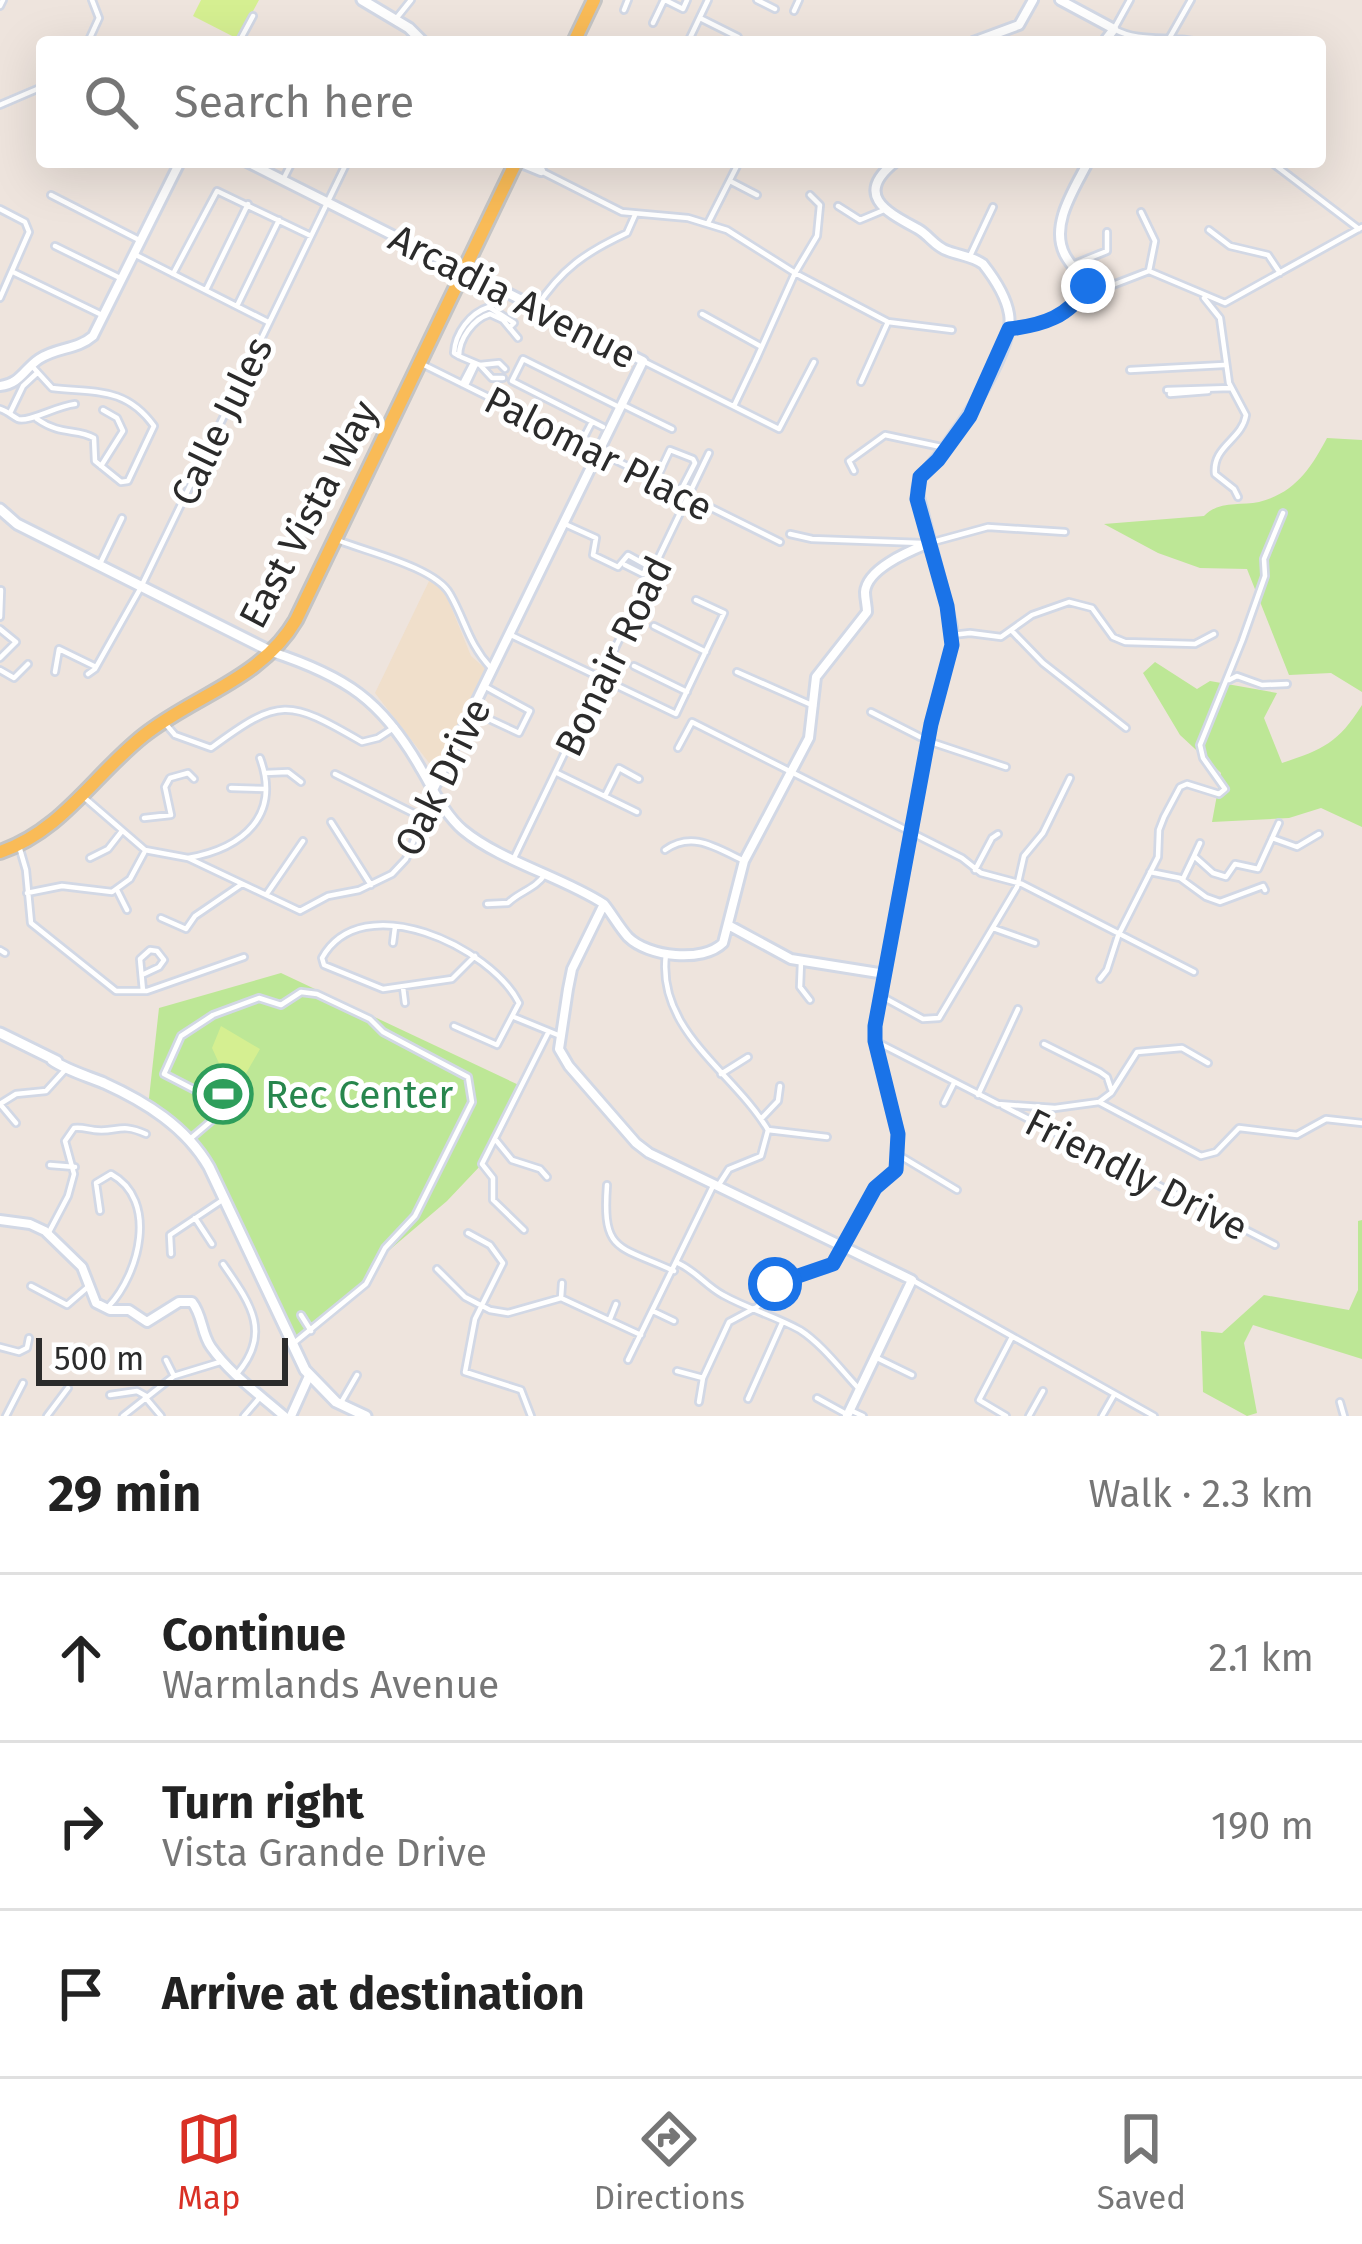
<!DOCTYPE html>
<html lang="en">
<head>
<meta charset="utf-8">
<style>
	:root { --surface:#fff; --page:#f6f6f6; --text:#222; --muted:#767676; --line:#e0e0e0; --accent:#d93025 }
	body { margin:0; font-family:"Fira Sans",sans-serif; background:var(--page); color:var(--text) }
	.scale { position:absolute; left:36px; bottom:30px; width:252px; box-sizing:border-box; padding-left:12px; border:6px solid #2b2b2b; border-top:0; font-size:33px; line-height:42px; white-space:nowrap; color:#2b2b2b; -webkit-text-stroke:9px #fff; paint-order:stroke }
	.stop { position:absolute; width:36px; height:36px; margin:-27px; border:9px solid #1a73e8; border-radius:50%; background:#fff }
	.stop.end { background:#1a73e8; border-color:#fff; box-shadow:0 3px 12px #0008 }
	.list { margin:0; padding:0; list-style:none }
	h2 { display:flex; justify-content:space-between; align-items:center; height:156px; margin:0; padding:0 48px; font-size:51px }
	h2 small { font-size:39px; font-weight:400; color:var(--muted) }
	.list li { display:grid; grid-template-columns:78px 1fr auto; gap:36px; align-items:center; box-sizing:border-box; height:168px; padding:0 48px; border-top:3px solid var(--line) }
	.list b { display:block; font-size:45px; white-space:nowrap }
	.list p { margin:0; font-size:39px; white-space:nowrap; color:var(--muted) }
	.list em { font-size:39px; font-style:normal; color:var(--muted) }
	.icon { flex:none; width:66px; height:66px; fill:none; stroke:currentColor; stroke-width:2; stroke-linecap:round; stroke-linejoin:round }
	.map { position:relative; flex:none; width:1362px; height:1416px; overflow:hidden }
	.search { position:absolute; background:var(--surface); box-shadow:0 12px 48px #0002; left:36px; right:36px; top:36px; height:132px; display:flex; align-items:center; gap:30px; box-sizing:border-box; padding:0 42px; border-radius:12px; color:var(--muted); font-size:45px }
	.sheet { height:660px; background:var(--surface) }
	nav { display:flex; justify-content:space-around; align-items:center; box-sizing:border-box; height:168px; border-top:3px solid var(--line); background:var(--surface); font-size:33px; color:var(--muted) }
	nav a { display:grid; justify-items:center; gap:6px }
	nav .on { color:var(--accent) }
	.map>svg:first-child { display:block }
	.education { fill:#f0dfcb }
	.green { fill:#bde796 }
	.pitch { fill:#d5ef91 }
	.lines { fill:none; stroke-linecap:round; stroke-linejoin:round }
	.minor-casing { stroke:#d2d8e5; stroke-width:10 }
	.tertiary-casing { stroke:#d2d8e5; stroke-width:14 }
	.secondary-casing { stroke:#d2d8e5; stroke-width:15 }
	.primary-casing { stroke:#c4c4c4; stroke-width:18 }
	.minor { stroke:#fff; stroke-width:4.5 }
	.tertiary { stroke:#fff; stroke-width:8 }
	.secondary { stroke:#fff; stroke-width:9 }
	.primary { stroke:#f9bb57; stroke-width:12 }
	.route { stroke:#1a73e8; stroke-width:15 }
	.labels { text-anchor:middle; stroke-width:10; stroke-linejoin:round; paint-order:stroke }
	.street-label { font-size:39px; fill:#2b2b2b; stroke:#fff }
	.leisure-label { font-size:39px; fill:#27864d; stroke:#fff; text-anchor:start }
</style>
</head>
<body>
<div class="map">
<svg width="1362" height="1416" viewBox="0 0 1362 1416">
	<rect width="100%" height="100%" fill="#eee4dd"/>
	<!-- education -->
	<path class="education" d="M430 579 445 592 471 656 488 671 437 773 375 693Z"/>
	<!-- green -->
	<path class="green" d="M1327 438 1362 440V692L1331 673 1289 675 1247 569 1200 568 1158 553 1104 524 1204 516C1219 500 1240 506 1259 502 1295 493 1311 468 1327 438Z
		M1155 662 1197 689 1210 681 1277 693 1264 718 1282 763C1324 749 1338 743 1362 705V827L1321 808 1289 818 1212 822 1221 773 1180 735 1143 673Z
		M281 973 521 1086 482 1164 447 1201 380 1258 364 1285 293 1345 203 1155 148 1107 159 1008Z
		M1362 1220V1359L1253 1325 1244 1343 1257 1413 1247 1416 1203 1392 1201 1331 1222 1333 1264 1295 1349 1310 1358 1290V1221Z"/>
	<!-- pitch -->
	<path class="pitch" d="M201 0H259L238 39 193 16Z
		M221 1026 260 1049 241 1082 223 1072 212 1048Z"/>
	<g class="lines">
		<!-- minor casing -->
		<g class="minor-casing">
			<path id="minor" d="M665 0 683 9 687 0
				M757 0 775 9
				M1130 0 1114 29C1139 43 1171 35 1199 42
				M0 6 3 0
				M624 10 628 0
				M794 11 799 0
				M700 18 738 37
				M395 20 411 0
				M653 23 664 0
				M1170 37 1191 0
				M88 42 99 18 92 0
				M239 42 253 16
				M688 42 708 0
				M0 105 42 87
				M1271 162 1359 229
				M541 171 622 212 688 218 727 230 795 273 888 322 952 330
				M283 180 292 162
				M730 181 757 195
				M51 195 141 241
				M838 206 860 220 884 210
				M0 209 25 222 29 232 0 298
				M1141 212 1155 241 1149 271
				M708 223 739 162
				M1209 230 1230 246 1268 255 1280 273
				M55 246 120 278
				M134 254 268 322
				M970 256 993 207
				M1072 265 1107 251V232
				M13 272 104 316
				M173 274 217 191 311 236
				M1087 284 1110 286 1149 271 1225 303 1362 227
				M206 290 248 204
				M1204 298 1220 318 1229 383 1246 415C1242 440 1212 446 1215 474L1234 489 1238 497
				M237 306 279 220
				M536 308C561 269 586 252 627 233L635 215
				M702 314 760 346
				M510 327 514 323 489 307C470 313 455 333 454 353L459 356C459 339 473 319 490 314L503 320 518 338
				M461 357 480 365 499 363 505 369
				M643 361 779 429 814 362
				M755 362 795 273 817 236 820 205 810 195
				M420 363 780 542
				M31 365 52 388C94 393 125 386 154 426L128 481 121 482 95 461 94 438C77 428 61 436 37 419
				M480 365 492 378H503
				M1130 370 1224 365
				M861 382 888 322
				M462 384 473 363
				M466 385 476 364
				M1167 390 1231 388
				M1170 394 1208 391
				M623 405 672 429
				M734 406 754 364
				M0 409C7 411 12 416 18 419 28 423 56 406 75 404
				M10 413 23 386 37 373
				M603 427 512 381 523 359 621 408
				M581 443 592 422
				M101 466 123 431 117 418 103 410
				M854 471 849 461 885 435 946 448
				M655 482 670 450 693 459 695 463 679 494
				M565 524 596 538 593 555 618 567 628 555 648 566
				M790 534 812 539 922 543
				M340 541C368 552 436 568 450 594 466 622 468 643 491 668
				M933 542 988 527 1065 532
				M625 565 643 574 648 566
				M99 566 122 518
				M0 617 1 590
				M654 626 706 652
				M0 629 16 642 0 658
				M1012 631 1043 663 1126 728
				M511 635 676 714 724 613 696 600
				M952 635 970 633 1001 637 1032 615 1069 602 1092 608 1113 637 1125 642 1195 644 1214 634
				M634 666 687 692
				M0 670 14 678 28 664
				M55 672 59 649 96 667
				M737 672 814 706
				M88 674 95 669 140 589 347 162
				M1229 680 1237 676 1262 685 1287 684
				M474 712 519 733 530 711 486 687
				M871 712 928 741 1006 767
				M164 722 175 735 211 748C280 697 288 699 362 742L378 738 395 727
				M678 748 692 722 962 858 981 873 1022 884 1194 972
				M265 773 288 772 301 782
				M557 773 637 812
				M335 774 425 819
				M231 788 266 789
				M605 796 619 768 639 779
				M86 799 145 850 188 858 300 911 328 896 359 890 392 874 406 859 433 794
				M144 818 171 815 165 787 170 778 188 773 194 779
				M331 822 371 885
				M1272 838 1297 847 1319 834
				M19 846 26 870 31 923 116 991H147L244 957
				M665 850C692 831 715 847 742 860
				M1194 856 1200 843
				M90 858 108 849 122 831
				M188 858C244 848 281 815 260 758
				M514 858 709 453
				M975 870 992 838 998 834
				M1150 872 1180 878 1206 897 1220 902 1263 886 1265 890
				M1183 879 1194 856 1213 873 1226 877 1235 864 1258 869 1279 823
				M117 890 127 910
				M27 893 62 886 112 892 130 879 144 853
				M266 895 303 841
				M487 904 508 903C520 891 536 889 545 874
				M161 918 186 929 195 916 242 884
				M993 928 1035 943
				M393 943 395 927
				M0 950 5 953
				M666 954C656 1031 734 1072 768 1130L761 1156 729 1169 718 1186
				M801 962 800 987 810 1000
				M1100 979 1107 970 1118 936 1158 857 1159 830 1164 817 1180 787 1187 784 1219 794 1225 789 1203 758 1200 745 1242 641 1265 576 1264 559 1283 513
				M403 987 405 1003
				M143 991 140 959 150 950 157 951 164 960 159 967 144 974
				M881 996 923 1019 939 1018 1017 887 1024 856 1043 833 1070 778
				M514 1017 558 1035
				M454 1026 497 1045 519 1003C491 947 362 886 322 958L324 965 383 989 452 979 475 956
				M875 1041 998 1104 1055 1108 1099 1102 1201 1156 1216 1152 1239 1128 1297 1135 1326 1119 1362 1123
				M1044 1044 1100 1072 1107 1077 1111 1089
				M721 1074 748 1057
				M978 1095 1018 1009
				M1099 1102 1111 1093 1137 1052 1182 1048 1208 1063
				M944 1103 954 1083
				M0 1104 16 1094 46 1091 65 1070
				M0 1104 16 1123
				M1003 1106 1275 1245
				M761 1119 778 1101 780 1086
				M768 1130 827 1137
				M190 1139 217 1116 195 1090 164 1074 181 1036 213 1015 259 998 281 1005 301 992 317 994 370 1019 383 1032 468 1077 472 1102 415 1216 385 1248 366 1284 294 1343
				M495 1139 512 1160 540 1169 547 1177
				M897 1154 957 1190
				M50 1165 75 1167
				M607 1185C602 1253 618 1245 674 1271
				M100 1211 96 1183 111 1174C159 1200 139 1274 109 1306
				M195 1218 212 1244
				M524 1230 493 1200V1178L482 1164 548 1033
				M468 1233 490 1245 503 1263 475 1319 465 1372 521 1390 531 1416
				M48 1234 68 1196 74 1174 65 1141 74 1128C81 1127 87 1129 94 1130 117 1133 120 1122 146 1134
				M171 1254 170 1235 224 1199
				M678 1263C696 1271 706 1286 723 1295 748 1309 775 1316 800 1330 822 1344 842 1371 860 1390
				M223 1264C250 1303 273 1333 236 1375
				M437 1269 465 1297 490 1310 508 1313 561 1298 641 1335
				M912 1280 1154 1416
				M31 1286 67 1305 89 1286
				M561 1298 562 1283
				M653 1311 674 1321
				M301 1315 311 1331
				M610 1319 616 1304
				M0 1347 19 1352 27 1348 29 1338
				M875 1357 912 1375
				M166 1360 174 1376
				M628 1360 714 1184
				M677 1371 703 1378
				M110 1395 137 1391 146 1396
				M145 1397 161 1416
				M817 1398 848 1415
				M748 1399 782 1323
				M342 1401 357 1375
				M699 1402 703 1378 729 1322 757 1307 783 1279 827 1269 842 1249
				M1340 1402 1344 1416
				M850 1410 863 1416
				M6 1416 23 1383
				M47 1416 68 1388
				M123 1416 174 1376 220 1362
				M244 1416 261 1396
				M1006 1416 979 1400 1012 1337
				M1029 1416 1043 1391
				M1102 1416 1114 1395"/>
		</g>
		<!-- tertiary casing -->
		<g class="tertiary-casing">
			<path id="tertiary" d="M1060 0 1114 29 1104 42
				M973 42 1019 25 1033 0
				M247 162 643 361 433 790
				M519 162 541 171
				M1009 329C1043 325 1069 317 1088 287 1081 276 1071 266 1065 255 1049 225 1075 188 1088 162
				M0 386C20 384 24 369 39 359 57 347 77 350 93 336L180 162
				M272 652C345 676 382 700 421 769 433 789 445 815 463 830 500 861 563 877 604 904L572 969 568 989 559 1049 569 1066 636 1143 649 1153 912 1280 847 1416
				M604 904C612 914 619 927 628 937 648 957 703 963 723 943L744 861 809 738 816 677 867 612C867 605 865 599 865 592 867 568 910 551 929 543
				M730 926 791 959 885 974
				M0 1220 30 1224 45 1231 82 1267 96 1303 110 1310H129L147 1322 179 1302H192C203 1316 201 1333 211 1347 230 1374 259 1394 284 1416
				M844 1246 875 1188 896 1170 898 1134 875 1041V1026L931 724 952 645V627L917 489 921 477C947 449 1016 353 1009 314 1006 296 994 278 983 264 972 256 961 256 948 251 935 247 929 235 918 229 889 213 852 196 895 162
				M291 1416 309 1376"/>
		</g>
		<!-- secondary casing -->
		<g class="secondary-casing">
			<path id="secondary" d="M362 0 409 28 423 42
				M0 509 17 524 272 652
				M0 1033 57 1061
				M52 1060C66 1070 87 1076 104 1083 146 1102 186 1127 209 1167L305 1370 336 1402 366 1416"/>
		</g>
		<!-- primary casing -->
		<g class="primary-casing">
			<path id="primary" d="M574 42 594 0
				M0 852C62 831 93 776 143 736 194 695 261 680 296 620L516 162"/>
		</g>
		<!-- minor -->
		<use href="#minor" class="minor"/>
		<!-- tertiary -->
		<use href="#tertiary" class="tertiary"/>
		<!-- secondary -->
		<use href="#secondary" class="secondary"/>
		<!-- primary -->
		<use href="#primary" class="primary"/>
	</g>
	<g class="lines">
		<!-- route -->
		<path class="route" d="M775 1284 833 1264 875 1188 896 1170 898 1134 875 1041V1026L931 724 952 645 947 606 917 499 920 477 938 460 970 416 1009 329C1043 325 1069 317 1088 286"/>
	</g>
	<!-- icons -->
	<defs>
		<g id="stadium-ring" transform="scale(3)"><circle r="9.5" fill="#fff" stroke="#2e9e5b" stroke-width="1.5"/><path d="M0-5a6.5 5 0 1 0 0 10a6.5 5 0 1 0 0-10ZM-3.5-1.8h7v3.6h-7Z" fill="#2e9e5b"/></g>
	</defs>
	<g fill-rule="evenodd">
		<use href="#stadium-ring" x="223" y="1094"/>
	</g>
	<g class="labels">
		<!-- street labels -->
		<g class="street-label">
			<text transform="translate(513 296) rotate(27)" y="14">Arcadia Avenue</text>
			<text transform="translate(221 421) rotate(-64)" y="14">Calle Jules</text>
			<text transform="translate(599 453) rotate(27)" y="14">Palomar Place</text>
			<text transform="translate(308 514) rotate(-62)" y="14">East Vista Way</text>
			<text transform="translate(613 656) rotate(-64)" y="14">Bonair Road</text>
			<text transform="translate(442 777) rotate(-64)" y="14">Oak Drive</text>
			<text transform="translate(1137 1174) rotate(27)" y="14">Friendly Drive</text>
		</g>
		<!-- leisure labels -->
		<g class="leisure-label">
			<text x="265" y="1108">Rec Center</text>
		</g>
	</g>
</svg>
<div class="scale">500 m</div>
<div class="stop" style="left:775px;top:1284px"></div>
<div class="stop end" style="left:1088px;top:286px"></div>
<div class="search"><svg class="icon" aria-label="search" viewBox="0 0 24 24"><circle cx="10" cy="10" r="6"/><path d="M15 15l6 6"/></svg>Search here</div>
</div>
<section class="sheet">
<h2>29 min<small>Walk · 2.3 km</small></h2>
<ul class="list">
<li><svg class="icon" aria-label="ahead" viewBox="0 0 24 24"><path d="M12 20V5M6 11l6-6 6 6"/></svg><div><b>Continue</b><p>Warmlands Avenue</p></div><em>2.1 km</em></li>
<li><svg class="icon" aria-label="right" viewBox="0 0 24 24"><path d="M7 20v-9h11M14 6l5 5-5 5"/></svg><div><b>Turn right</b><p>Vista Grande Drive</p></div><em>190 m</em></li>
<li><svg class="icon" aria-label="arrive" viewBox="0 0 24 24"><path d="M6 21V4h12l-3 4 3 4H6"/></svg><div><b>Arrive at destination</b></div></li>
</ul>
</section>
<nav>
<a class="on"><svg class="icon" aria-label="map" viewBox="0 0 24 24"><path d="M3 6l6-2 6 2 6-2v14l-6 2-6-2-6 2zM9 4v14M15 6v14"/></svg>Map</a>
<a><svg class="icon" aria-label="directions" viewBox="0 0 24 24"><path d="M12 3l9 9-9 9-9-9zM9 14v-3h6M13 9l2 2-2 2"/></svg>Directions</a>
<a><svg class="icon" aria-label="saved" viewBox="0 0 24 24"><path d="M7 4h10v16l-5-4-5 4z"/></svg>Saved</a>
</nav>
</body>
</html>
